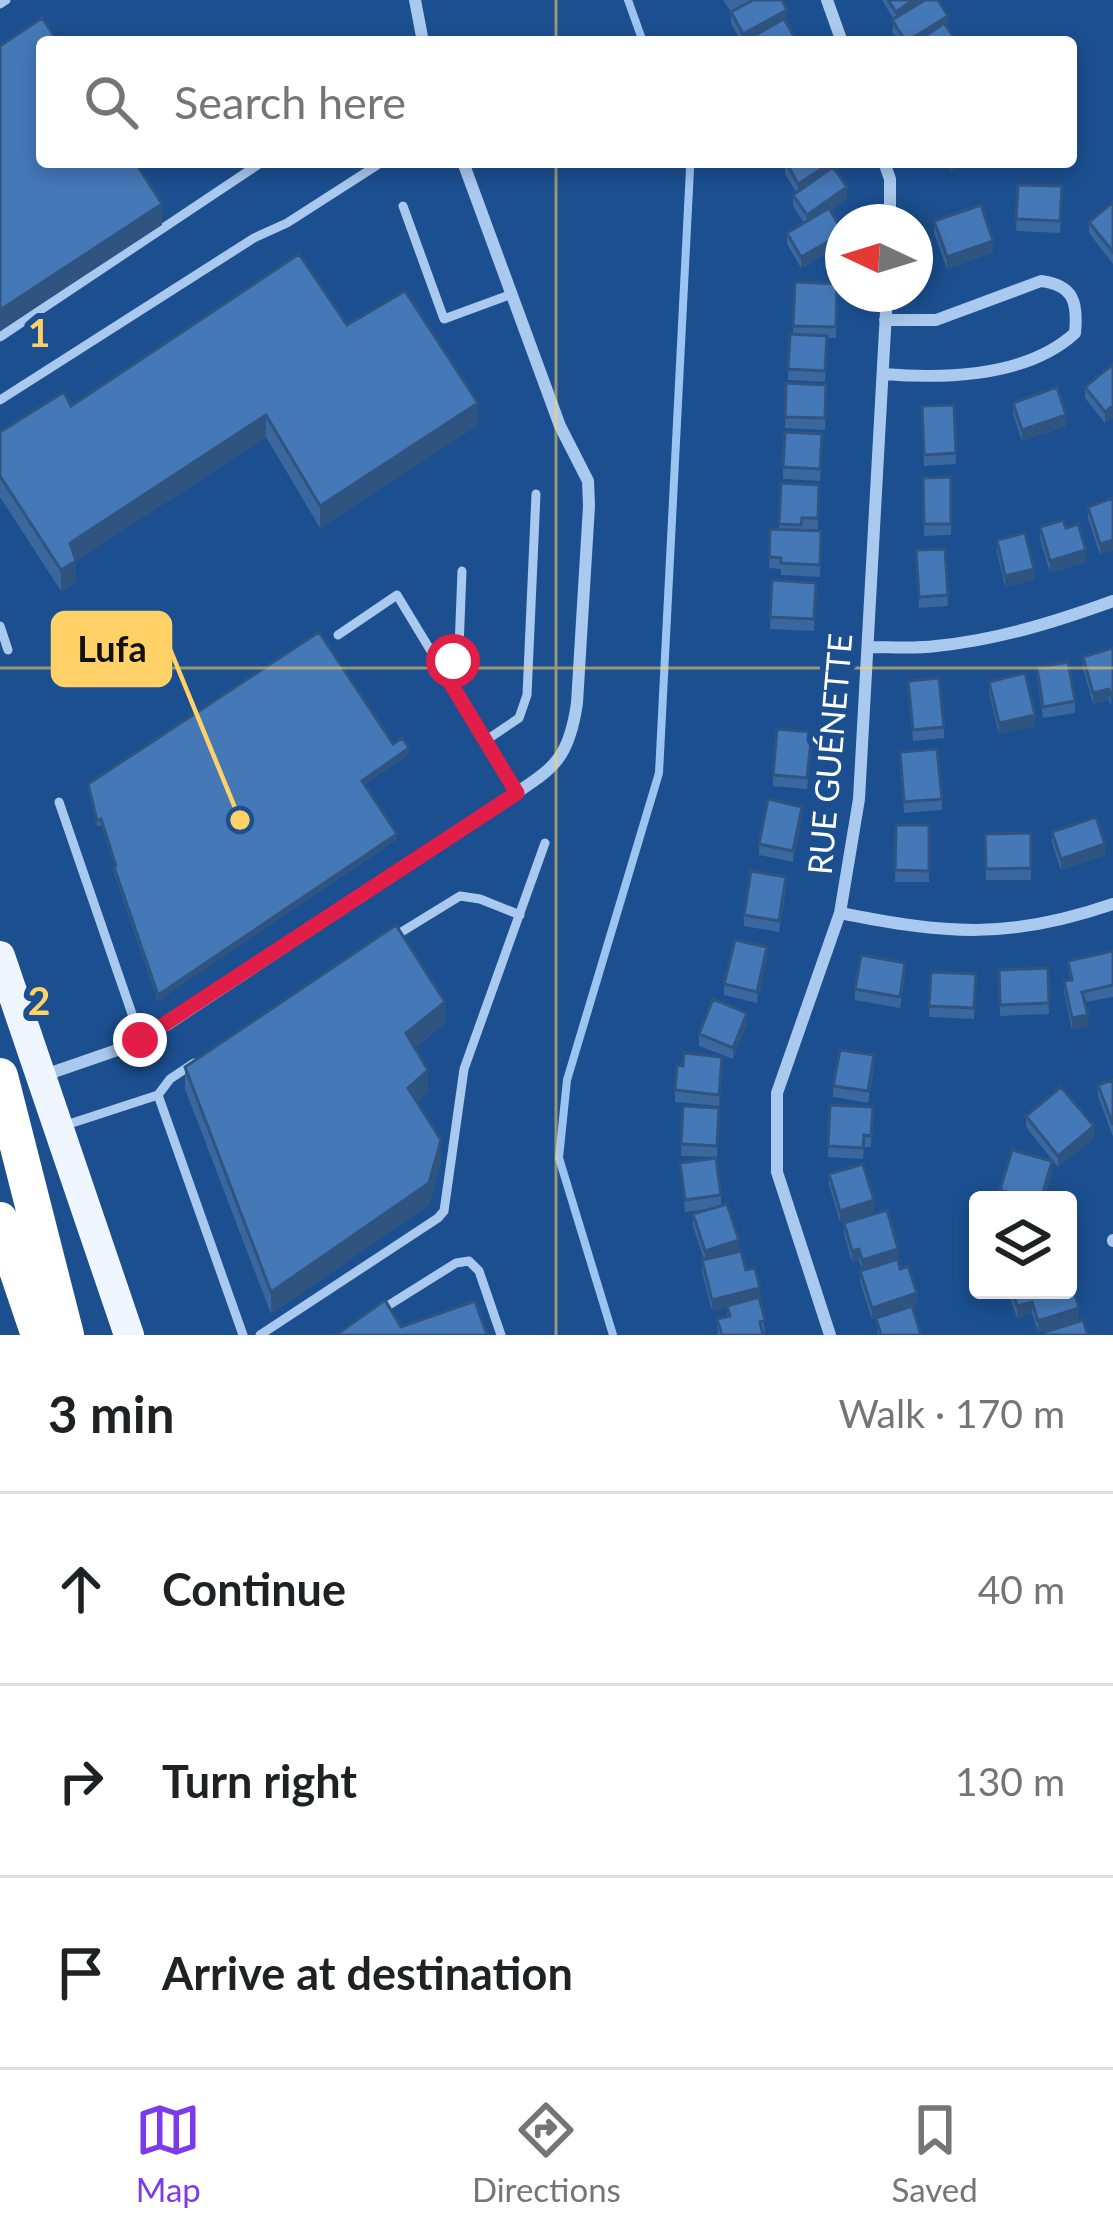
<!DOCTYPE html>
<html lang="en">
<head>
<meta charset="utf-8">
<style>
	:root { --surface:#fff; --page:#f6f6f6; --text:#202124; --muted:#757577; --line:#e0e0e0; --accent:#7c3aed }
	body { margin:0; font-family:Lato,sans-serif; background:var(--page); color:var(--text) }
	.controls { position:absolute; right:36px; bottom:36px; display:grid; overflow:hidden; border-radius:12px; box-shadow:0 6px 18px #0003 }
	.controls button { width:108px; height:108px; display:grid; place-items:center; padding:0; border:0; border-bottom:3px solid var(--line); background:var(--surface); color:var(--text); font:60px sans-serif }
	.compass { position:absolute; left:825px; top:204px; width:108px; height:108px; border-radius:50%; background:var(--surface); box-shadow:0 6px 18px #0003; rotate:274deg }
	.stop { position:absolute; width:36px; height:36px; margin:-27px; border:9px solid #e11d48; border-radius:50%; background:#fff }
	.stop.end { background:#e11d48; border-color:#fff; box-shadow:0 3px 12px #0008 }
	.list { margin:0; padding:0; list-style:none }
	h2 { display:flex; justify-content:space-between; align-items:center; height:156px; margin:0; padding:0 48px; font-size:51px }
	h2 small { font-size:39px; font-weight:400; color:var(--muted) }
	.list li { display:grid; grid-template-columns:78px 1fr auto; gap:36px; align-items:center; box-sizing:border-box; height:192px; padding:0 48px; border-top:3px solid var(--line) }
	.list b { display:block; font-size:45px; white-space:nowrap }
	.list em { font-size:39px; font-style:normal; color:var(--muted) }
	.icon { flex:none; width:66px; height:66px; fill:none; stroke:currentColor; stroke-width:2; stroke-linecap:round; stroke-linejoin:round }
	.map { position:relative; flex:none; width:1113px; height:1335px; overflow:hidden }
	.search { position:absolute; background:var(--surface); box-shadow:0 6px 18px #0003; left:36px; right:36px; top:36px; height:132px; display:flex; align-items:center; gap:30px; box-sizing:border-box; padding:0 42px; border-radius:12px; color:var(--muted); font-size:45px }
	.sheet { height:732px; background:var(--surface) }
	nav { display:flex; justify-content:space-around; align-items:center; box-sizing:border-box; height:168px; border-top:3px solid var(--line); background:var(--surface); font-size:33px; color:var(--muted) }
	nav a { display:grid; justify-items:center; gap:6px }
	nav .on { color:var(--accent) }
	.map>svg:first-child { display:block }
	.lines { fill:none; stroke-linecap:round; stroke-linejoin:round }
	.stream { stroke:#9cc4f0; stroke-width:8 }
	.service { stroke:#a9c9ee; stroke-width:9 }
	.minor { stroke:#a9c9ee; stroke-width:12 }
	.primary { stroke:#f0f6ff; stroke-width:30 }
	.motorway { stroke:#fff; stroke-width:36 }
	.wall { fill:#3a679d }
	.shaded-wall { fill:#305480 }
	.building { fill:#4478b7; stroke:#305480; stroke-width:3 }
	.route { stroke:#e11d48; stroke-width:15 }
	.grid { fill:none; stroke:#ffd166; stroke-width:3; stroke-opacity:0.55 }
	.labels { text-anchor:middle; stroke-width:12; stroke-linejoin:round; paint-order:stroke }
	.street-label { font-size:33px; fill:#fff; stroke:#1b4f8f }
	.grid-label { font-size:39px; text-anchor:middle; font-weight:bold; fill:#ffd166; stroke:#1b4f8f; stroke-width:12; stroke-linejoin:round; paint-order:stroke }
	.leader { fill:none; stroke:#ffd166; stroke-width:4.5 }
	.callout-dot { fill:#ffd166; stroke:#1b4f8f; stroke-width:4.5 }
	.callout { fill:#ffd166; stroke:#ffd166; stroke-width:4.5 }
	.callout-label { font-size:36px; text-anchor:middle; font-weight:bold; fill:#111 }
</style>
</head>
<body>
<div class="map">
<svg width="1113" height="1335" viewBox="0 0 1113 1335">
	<rect width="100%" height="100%" fill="#1b4f8f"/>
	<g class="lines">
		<!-- stream -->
		<path class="stream" d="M628 0 643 42
			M613 1335 559 1158 567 1080 659 773 690 169 688 162"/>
		<!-- service -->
		<path class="service" d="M0 4 6 0
			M403 206 444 319 512 294
			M0 337 262 162
			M0 400 254 238 287 223 382 162
			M0 626 8 650
			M338 635 397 595 517 793
			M442 669 453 661 459 648 462 571
			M485 741 519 718 527 695 536 494
			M59 802 141 1040
			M390 939 460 896 480 899 520 915
			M158 1095 170 1079 194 1063
			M63 1126 158 1095 243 1335
			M381 1310 456 1263 469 1261 479 1271 501 1335
			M260 1335 438 1218 444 1211 464 1069 545 843"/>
		<!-- minor -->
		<path class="minor" d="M415 0 423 42
			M827 0 842 42
			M884 162 890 179V222
			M884 374C946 379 1027 377 1075 333 1078 303 1074 285 1041 281L936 320H885
			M868 647C891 647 914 649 936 646 997 640 1055 622 1113 601
			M840 913C946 934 1009 940 1113 904
			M42 1076 126 1047 168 1024 500 804C549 770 568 766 577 703L589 506 588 481 560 426 463 162
			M1113 1240V1241
			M830 1335 777 1172V1093L840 913 859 799 887 294"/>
		<!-- primary -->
		<path class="primary" d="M0 956 129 1335"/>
		<!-- motorway -->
		<path class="motorway" d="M0 1076 66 1335
			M0 1220 39 1335"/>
	</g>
	<!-- wall -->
	<path class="wall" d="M723 0H782L786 23 796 42H741L731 23V12Z
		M882 0H938L947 28 957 42H899L892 32 894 20Z
		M785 162H838V169L836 171 847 199 830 211 843 244 801 268 787 244V233L804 223 793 206V195L796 192 785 174Z
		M1018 185 1062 186 1060 233 1016 231Z
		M1113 202V264L1089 233V222Z
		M934 221 993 252 947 269 934 233Z
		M795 282 837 284 836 338H827L825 382 788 380 790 334H793Z
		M347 325 478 425 320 528 266 437 76 561V582L61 591 0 497V432L71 406Z
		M1113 364V417L1105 423 1085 398V387Z
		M786 383 826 385 825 430 785 428Z
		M1013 403 1066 426 1022 441 1013 414Z
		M954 405 956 464 924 466 922 406Z
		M822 434 820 481 783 479V467Z
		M951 477V535L924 536 923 478Z
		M781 483 819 485 818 530H801L821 531 820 577 781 575V569L769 568 770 529H779Z
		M1113 498 1100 555 1088 518V507Z
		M1040 527 1066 528 1086 562 1050 573 1040 539Z
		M997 540 1034 580 1005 587 997 552Z
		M945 549 948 606 919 608 916 550Z
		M772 580 816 583 814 631 770 629Z
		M1113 648 1111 707 1109 700 1093 704 1083 668V657Z
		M1037 667 1075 701V713L1043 718 1037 678Z
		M908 681 944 727V738L913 741Z
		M989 682 1035 726 999 734 989 693Z
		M393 744 409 754 364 785 397 839 158 1001 114 873 115 867 101 825 97 826 88 784Z
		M812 744 807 789 773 786V775Z
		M900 752 942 799V810L904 813Z
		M802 818 793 862 759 855V844Z
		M896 825H929V882H895Z
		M1052 832 1105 855 1061 870 1052 843Z
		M1031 833V880H986L985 834Z
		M786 888 779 932 744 926V915Z
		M1113 951V997L1085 1002 1088 1026 1072 1030 1064 993V981L1070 980 1068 961Z
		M767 958 757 1003 724 995V984Z
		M1048 968 1049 1014 1000 1016 999 970Z
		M931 972 976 974 974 1019 929 1017Z
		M905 974 900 1008 855 1000V989Z
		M445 1023 415 1048 428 1092 417 1102 441 1162 429 1205 271 1314 185 1089V1067Z
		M747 1024 733 1059 699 1046V1034Z
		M874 1067 868 1103 833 1097V1086Z
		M722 1068 719 1106 675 1102V1090Z
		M1113 1080V1137L1098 1096V1085Z
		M830 1105 873 1107 871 1147H864L863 1159 828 1157Z
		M683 1106 719 1108 717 1157 681 1156Z
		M1026 1116 1094 1138 1058 1167 1026 1127Z
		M680 1163 721 1195V1205L746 1270 760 1299 765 1332 763 1333V1335H718L717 1319 727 1316V1307L712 1311 702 1272V1260H704L693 1226V1214L714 1208 685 1212Z
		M1052 1172 1044 1200H1000V1190Z
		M829 1174 874 1212 840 1222 829 1185Z
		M844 1223 898 1260 917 1305 912 1306 921 1335H878L876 1318 872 1319 860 1282 862 1270 859 1260 852 1262 844 1234Z
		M1011 1290 1079 1320 1038 1332 1032 1313 1017 1318 1011 1300Z"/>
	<!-- shaded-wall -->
	<path class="shaded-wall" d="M913 0H930L896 23V12Z
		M787 10V22L750 42H743V34Z
		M948 16V27L924 42H906Z
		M832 162H838V169L798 195V184Z
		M950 162H967L950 172Z
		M847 187V199L807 227V215Z
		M162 204V225L0 331V310Z
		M843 233V244L801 268V257Z
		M993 241V252L947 269V257Z
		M478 403V425L320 528V506Z
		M1113 406V417L1105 423V412Z
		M266 415V437L76 561V582L61 591V570L70 543Z
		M1066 415V426L1022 441V430Z
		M1113 540V551L1100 555V544Z
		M1086 550V562L1050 573V561Z
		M1034 569V580L1005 587V576Z
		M1109 689V700L1093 704V693Z
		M1035 715V726L999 734V723Z
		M409 748V754L362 787V781Z
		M802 807V818L793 862V851Z
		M397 834V839L158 1001V995Z
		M1105 844V855L1061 870V859Z
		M767 947V958L757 1003V992Z
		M445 1002V1023L406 1055V1033Z
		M747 1013V1024L733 1059V1048Z
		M1088 1015V1026L1072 1030V1018Z
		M428 1070V1092L408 1110V1088Z
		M1094 1126V1138L1058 1167V1156Z
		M441 1140V1162L429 1205 271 1314V1292Z
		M1052 1161V1172L1044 1200H1041Z
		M874 1200V1212L840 1222V1211Z
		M739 1240V1251L705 1262V1251Z
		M859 1249V1260L852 1262V1251Z
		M898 1249V1260L862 1271V1260Z
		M760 1288V1299L712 1311V1300Z
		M917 1293V1305L872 1319V1308Z
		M1032 1302V1313L1017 1318V1306Z
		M1079 1308V1320L1038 1332V1321Z"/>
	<!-- building -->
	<path class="building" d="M753 0H782L787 10 743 34 731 12Z
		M888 0H913L896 12Z
		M925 0H938L948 16 906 42 892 20Z
		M42 18 58 42H42V162H135L162 204 0 310V46Z
		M784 19 796 40 793 42H743Z
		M944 23 957 42H917Z
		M786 162H832L798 184Z
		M833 167 847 187 807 215 793 195Z
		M1018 185 1062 186 1060 221 1016 219Z
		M1113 202V252L1089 222Z
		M981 205 993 241 947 257 934 221Z
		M829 208 843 233 801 257 787 233Z
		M299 254 347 325 405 291 478 403 320 506 266 415 70 543 76 561 61 570 0 476V432L64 392 71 406Z
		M795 282 837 284 836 327 793 326Z
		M790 334 827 336 825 371 788 369Z
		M1113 364V406L1105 412 1085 387Z
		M786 383 826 385 825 418 785 417Z
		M1057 387 1066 415 1022 430 1013 403Z
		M954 405 956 453 924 455 922 406Z
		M785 432 822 434 820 469 783 467Z
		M951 477V524H924L923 478Z
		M781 483 819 485 818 518H802L801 525 779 524Z
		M1113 498V540L1100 544 1088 507Z
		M1063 520 1066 528 1078 524 1086 550 1050 561 1040 527Z
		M770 529 821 531 820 565 781 563V558L769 557Z
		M1025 533 1034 569 1005 576 997 540Z
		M945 549 948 595 919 597 916 550Z
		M772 580 816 583 814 619 770 617Z
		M319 632 393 744 402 738 409 748 362 781 397 834 158 995 114 867 116 866 101 819 97 821 88 784Z
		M1113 648V695L1111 696 1109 689 1093 693 1083 657Z
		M1068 662 1075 701 1043 707 1037 667Z
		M1025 673 1035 715 999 723 989 682Z
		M939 678 944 727 913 730 908 681Z
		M777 729 812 732 807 778 773 775Z
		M937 749 942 799 904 802 900 752Z
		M768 799 802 807 793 851 759 844Z
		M1096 817 1105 844 1061 859 1052 832Z
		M896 825H929V871L895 870Z
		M1031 833V868L986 869 985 834Z
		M751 871 786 877 779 921 744 915Z
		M396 925 445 1002 406 1033 428 1070 408 1088 441 1140 429 1183 271 1292 185 1067Z
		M735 940 767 947 757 992 724 984Z
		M1113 951V985L1082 992 1088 1015 1072 1018 1064 981 1072 980 1068 961Z
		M861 955 905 963 900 997 855 989Z
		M1048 968 1049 1003 1000 1005 999 970Z
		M931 972 976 974 974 1008 929 1006Z
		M713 999 747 1013 733 1048 699 1034Z
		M840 1050 874 1055 868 1091 833 1086Z
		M684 1053 722 1057 719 1095 675 1090 677 1065 683 1066Z
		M1113 1080V1125L1098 1085Z
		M1061 1087 1094 1126 1058 1156 1026 1116Z
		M830 1105 873 1107 871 1136 864 1135 863 1148 828 1146Z
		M683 1106 719 1108 717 1146 681 1144Z
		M1012 1150 1052 1161 1041 1200H1033L1000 1190Z
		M716 1158 721 1195 685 1200 680 1163Z
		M863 1164 874 1200 840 1211 829 1174Z
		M727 1204 739 1240 705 1251 693 1214Z
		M887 1210 898 1249 862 1260 859 1249 852 1251 844 1223Z
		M741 1251 746 1270 755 1268 760 1288 712 1300 702 1260Z
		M898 1259 900 1269 908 1266 917 1293 872 1308 860 1271Z
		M1068 1273 1079 1308 1038 1321 1032 1302 1017 1306 1012 1290H1068Z
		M759 1297 765 1320 760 1322 763 1335H722L717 1319 730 1316 727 1306Z
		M385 1300 401 1327 475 1301 487 1335H336Z
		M912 1306 921 1335H881L876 1318Z
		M1083 1320 1088 1335H1046L1045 1332Z"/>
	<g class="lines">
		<!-- route -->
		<path class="route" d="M140 1040 517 793 442 669 453 661"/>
	</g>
	<!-- grid -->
	<path class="grid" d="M556 0V42M556 162V1335M0 668H1113"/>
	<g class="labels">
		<!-- street labels -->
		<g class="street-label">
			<text transform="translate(830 754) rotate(-85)" y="12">RUE GUÉNETTE</text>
		</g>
	</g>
	<g class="grid-label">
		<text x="39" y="347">1</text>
		<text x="39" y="1015">2</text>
	</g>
	<!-- callouts -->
	<path class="leader" d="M240 820L170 649"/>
	<circle class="callout-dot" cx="240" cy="820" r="12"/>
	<rect class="callout" x="53" y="613" width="117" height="72" rx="12"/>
	<g class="callout-label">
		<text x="112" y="662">Lufa</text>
	</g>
</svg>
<div class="controls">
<button><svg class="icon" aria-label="layers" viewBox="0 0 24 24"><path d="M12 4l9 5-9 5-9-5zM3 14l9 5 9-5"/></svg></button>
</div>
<svg class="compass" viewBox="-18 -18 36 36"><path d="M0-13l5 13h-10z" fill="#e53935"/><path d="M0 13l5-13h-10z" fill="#757577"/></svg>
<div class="stop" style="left:453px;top:661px"></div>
<div class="stop end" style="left:140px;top:1040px"></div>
<div class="search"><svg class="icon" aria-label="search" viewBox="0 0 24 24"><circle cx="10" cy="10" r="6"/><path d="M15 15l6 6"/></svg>Search here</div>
</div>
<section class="sheet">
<h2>3 min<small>Walk · 170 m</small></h2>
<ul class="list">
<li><svg class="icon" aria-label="ahead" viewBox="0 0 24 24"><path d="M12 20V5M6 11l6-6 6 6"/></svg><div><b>Continue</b></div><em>40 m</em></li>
<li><svg class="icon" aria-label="right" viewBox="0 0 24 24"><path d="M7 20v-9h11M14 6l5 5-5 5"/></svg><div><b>Turn right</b></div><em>130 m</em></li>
<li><svg class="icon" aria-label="arrive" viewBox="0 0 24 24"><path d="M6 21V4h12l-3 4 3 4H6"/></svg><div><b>Arrive at destination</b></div></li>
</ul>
</section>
<nav>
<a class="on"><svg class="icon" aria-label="map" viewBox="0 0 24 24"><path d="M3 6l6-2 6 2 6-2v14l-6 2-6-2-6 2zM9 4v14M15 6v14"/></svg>Map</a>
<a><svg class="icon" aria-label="directions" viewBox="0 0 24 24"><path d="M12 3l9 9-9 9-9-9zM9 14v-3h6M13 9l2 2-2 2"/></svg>Directions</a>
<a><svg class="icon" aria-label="saved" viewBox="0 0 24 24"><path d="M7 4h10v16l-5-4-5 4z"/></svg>Saved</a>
</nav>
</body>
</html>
